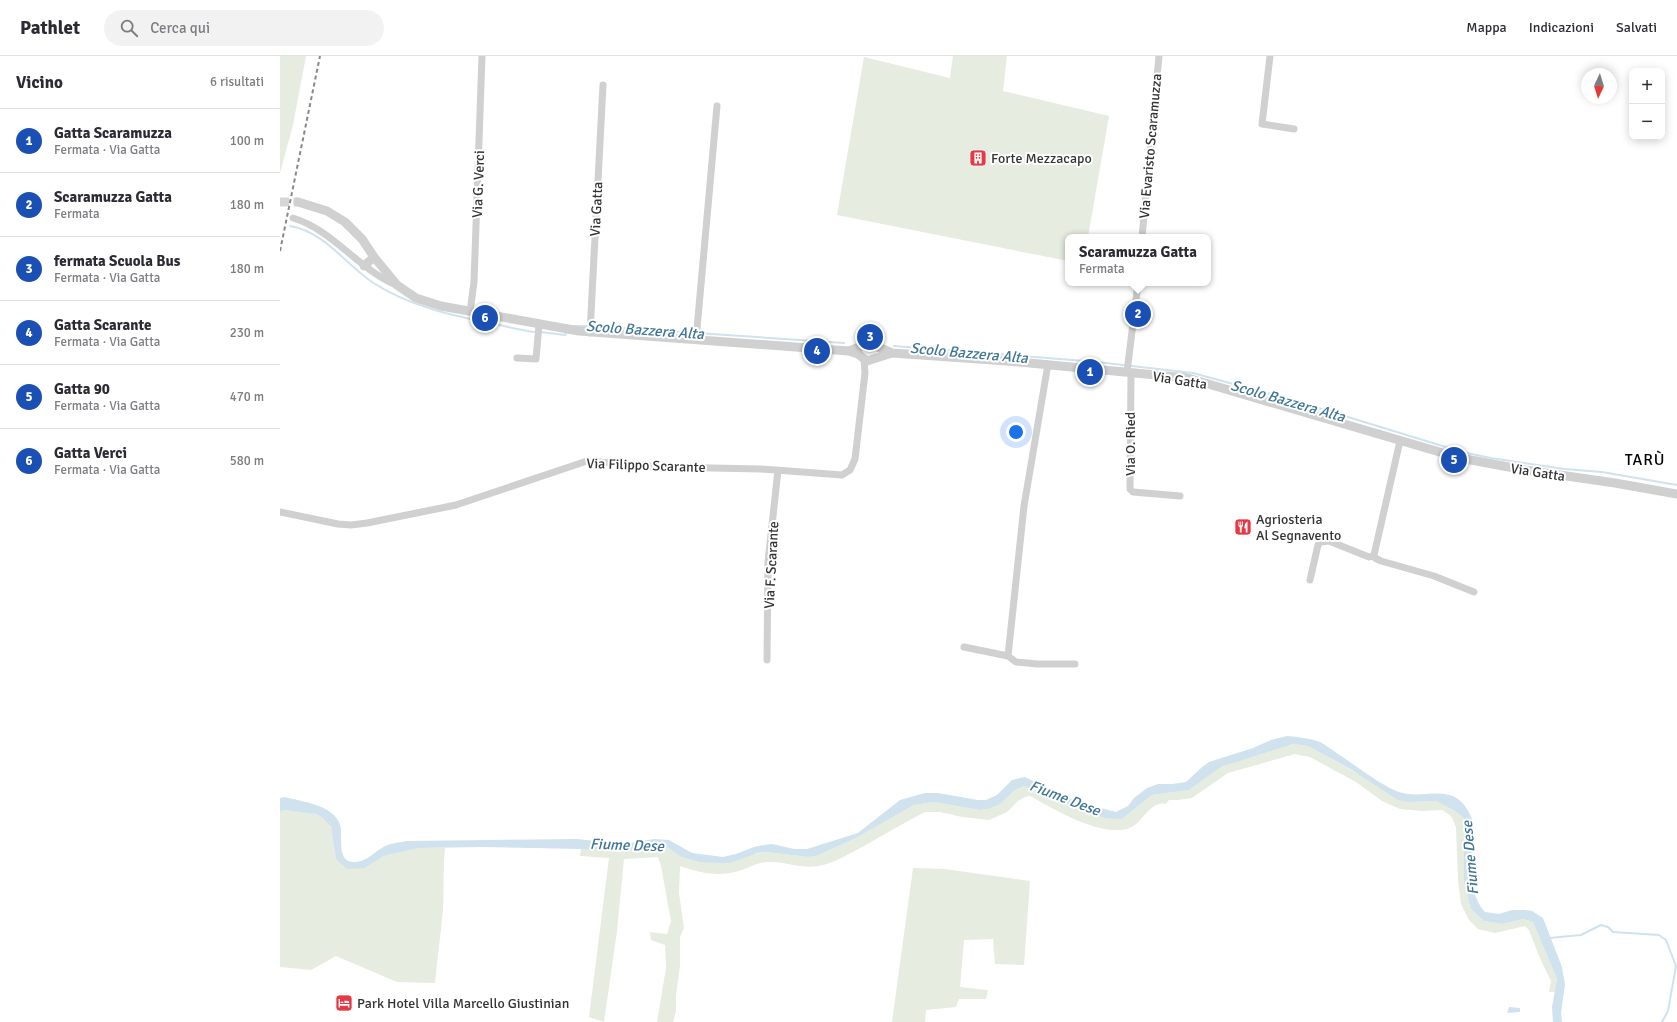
<!DOCTYPE html>
<html lang="it">
<head>
<meta charset="utf-8">
<style>
	:root { --surface:#fff; --page:#f2f2f3; --text:#2b2b33; --muted:#7c7c81; --line:#e1e1e2; --accent:#ea580c }
	body { margin:0; font-family:Signika,sans-serif; background:var(--page); color:var(--text) }
	.controls { position:absolute; right:12px; top:12px; display:grid; overflow:hidden; border-radius:8px; box-shadow:0 2px 10px #0003 }
	.controls button { width:36px; height:36px; display:grid; place-items:center; padding:0; border:0; border-bottom:1px solid var(--line); background:var(--surface); color:var(--text); font:20px sans-serif }
	.compass { position:absolute; left:1301px; top:12px; width:36px; height:36px; border-radius:50%; background:var(--surface); box-shadow:0 2px 10px #0003; rotate:184deg }
	.you { position:absolute; left:736px; top:376px; width:14px; height:14px; margin:-10px; border:3px solid #fff; border-radius:50%; background:#1a73e8; box-shadow:0 0 0 6px #1a73e833 }
	.badge { display:grid; place-items:center; width:26px; height:26px; border-radius:50%; background:var(--accent); color:#fff; font-size:13px; font-weight:700 }
	.pin { position:absolute; translate:-50% -50%; border:2px solid #fff; box-shadow:0 1px 4px #0006 }
	.popup { position:absolute; left:785px; top:178px; width:146px; height:52px; box-sizing:border-box; display:grid; place-content:center; border-radius:8px; background:var(--surface); filter:drop-shadow(0 1px 3px #0005); font-size:13px; white-space:nowrap; color:var(--muted) }
	.popup b { font-size:15px; color:var(--text) }
	.popup::after { content:''; position:absolute; left:50%; top:100%; margin-left:-8px; border:8px solid transparent; border-top-color:var(--surface) }
	.list { margin:0; padding:0; list-style:none }
	h2 { display:flex; justify-content:space-between; align-items:center; height:52px; margin:0; padding:0 16px; font-size:17px }
	h2 small { font-size:13px; font-weight:400; color:var(--muted) }
	.list li { display:grid; grid-template-columns:26px 1fr auto; gap:12px; align-items:center; box-sizing:border-box; height:64px; padding:0 16px; border-top:1px solid var(--line) }
	.list b { display:block; font-size:15px; white-space:nowrap }
	.list p { margin:0; font-size:13px; white-space:nowrap; color:var(--muted) }
	.list em { font-size:13px; font-style:normal; color:var(--muted) }
	.icon { flex:none; width:22px; height:22px; fill:none; stroke:currentColor; stroke-width:2; stroke-linecap:round; stroke-linejoin:round }
	.map { position:relative; flex:none; width:1397px; height:966px; overflow:hidden }
	header { display:flex; align-items:center; gap:24px; box-sizing:border-box; height:56px; padding:0 20px; background:var(--surface); border-bottom:1px solid var(--line) }
	header strong { font-size:19px }
	nav { display:flex; gap:22px; margin-inline-start:auto; font-size:14px }
	.search { width:280px; height:36px; background:var(--page); display:flex; align-items:center; gap:10px; box-sizing:border-box; padding:0 14px; border-radius:22px; color:var(--muted); font-size:15px }
	main { display:flex }
	aside { flex:1; background:var(--surface) }
	.map>svg:first-child { display:block }
	.green { fill:#e6ecdf }
	.water { fill:#cfe2ee }
	.lines { fill:none; stroke-linecap:round; stroke-linejoin:round }
	.stream { stroke:#cfe2ee; stroke-width:2 }
	.tertiary-tunnel { stroke:#d6d6d6; stroke-width:9; stroke-dasharray:9 4.5; stroke-linecap:butt }
	.minor { stroke:#d0d0d0; stroke-width:7 }
	.tertiary { stroke:#d0d0d0; stroke-width:9 }
	.rail { stroke:#888; stroke-width:2; stroke-dasharray:4 3; stroke-linecap:butt }
	.labels { text-anchor:middle; stroke-width:4; stroke-linejoin:round; paint-order:stroke }
	.street-label { font-size:14px; fill:#333; stroke:#fff }
	.poi-label { font-size:14px; fill:#333; stroke:#fff; text-anchor:start }
	.water-label { font-size:15px; font-style:italic; fill:#3f7597; stroke:#fff }
	.quarter-label { font-size:16px; letter-spacing:1px; fill:#000; stroke:#fff }
</style>
</head>
<body>
<header>
<strong>Pathlet</strong>
<div class="search"><svg class="icon" aria-label="search" viewBox="0 0 24 24"><circle cx="10" cy="10" r="6"/><path d="M15 15l6 6"/></svg>Cerca qui</div>
<nav><a>Mappa</a><a>Indicazioni</a><a>Salvati</a></nav>
</header>
<main>
<aside>
<h2>Vicino<small>6 risultati</small></h2>
<ul class="list">
<li><span class="badge" style="background:#1a4fb4">1</span><div><b>Gatta Scaramuzza</b><p>Fermata · Via Gatta</p></div><em>100 m</em></li>
<li><span class="badge" style="background:#1a4fb4">2</span><div><b>Scaramuzza Gatta</b><p>Fermata</p></div><em>180 m</em></li>
<li><span class="badge" style="background:#1a4fb4">3</span><div><b>fermata Scuola Bus</b><p>Fermata · Via Gatta</p></div><em>180 m</em></li>
<li><span class="badge" style="background:#1a4fb4">4</span><div><b>Gatta Scarante</b><p>Fermata · Via Gatta</p></div><em>230 m</em></li>
<li><span class="badge" style="background:#1a4fb4">5</span><div><b>Gatta 90</b><p>Fermata · Via Gatta</p></div><em>470 m</em></li>
<li><span class="badge" style="background:#1a4fb4">6</span><div><b>Gatta Verci</b><p>Fermata · Via Gatta</p></div><em>580 m</em></li>
</ul>
</aside>
<div class="map">
<svg width="1397" height="966" viewBox="0 0 1397 966">
	<rect width="100%" height="100%" fill="#fff"/>
	<!-- green -->
	<path class="green" d="M0 0H26L13 69 0 117Z
		M673 0H727L723 35 829 60 808 181H788V205L557 159 584 1 670 22Z
		M1013 688 1028 690 1129 746 1156 745 1175 755 1184 762 1191 853 1204 865 1223 868 1243 863 1253 866 1277 923 1275 936H1269L1271 925 1259 900 1249 874 1245 870 1215 877 1198 873 1189 864 1181 848 1178 825 1176 771 1171 760 1162 754 1142 755 1120 753 1102 745 1076 726 1030 701 1015 698 948 717 912 742 898 744H889L886 748C869 744 863 769 847 773 818 780 774 753 750 740L745 741 738 745 727 756 709 764 682 761 660 756H645C624 767 604 778 584 790 570 797 555 807 539 810 520 813 505 805 488 806 478 806 469 812 459 815 439 821 420 817 400 810L399 837 404 872 400 881V910L396 939V955L393 966H377L386 912 385 889 371 884 370 876 387 878 391 865 381 810 378 801 344 803 337 875 324 966 309 961 329 802 300 800 301 792 349 794 387 791 401 801 419 806 487 796 528 801 536 800 576 782 634 749 654 746 699 754 708 753 719 749 735 734 744 730 842 763 872 739 909 734 942 709 967 703Z
		M3 754C19 756 45 754 51 772 54 782 54 793 56 803L85 812 104 800 139 792H165C163 812 164 833 163 853 161 878 157 902 155 927L117 926 56 900 31 914 0 911V756Z
		M633 812 664 813 750 825 744 909 715 908 713 883 684 884 680 931 708 934 706 943H679L676 951 646 954 645 966H612Z"/>
	<!-- water -->
	<path class="water" d="M1007 680C1018 681 1029 682 1040 686 1046 689 1052 694 1058 698 1075 709 1095 725 1114 734 1143 748 1175 720 1192 763 1194 768 1193 775 1193 781 1192 805 1187 837 1205 856L1219 858 1232 854H1245L1252 855 1263 862 1282 911 1285 928 1281 957 1282 966H1273L1272 951 1277 923 1253 866 1243 863 1223 868 1204 865 1191 853 1184 825V762L1175 755 1156 745 1129 746 1118 744 1072 714 1028 690 1013 688 967 703 942 710 909 734 872 739 842 763 825 762 744 730 735 734 719 749 708 753 699 754 654 746 634 749 576 782 536 800 528 801 487 796 477 797 450 807H440L419 806 401 801 387 791 349 794 204 791 139 792 104 800 85 812 67 813 56 803 51 771 43 762 36 758 4 754 0 756V742L5 741C22 746 50 748 59 766 65 777 54 807 75 806 86 806 94 796 102 792 109 787 118 787 126 785L297 783 344 788 374 783 389 784 412 797 443 801 456 798 474 791 484 789 492 788 514 793H527L578 777 620 744 645 737H658L698 744H706L717 739 732 724 745 721 781 739 813 750 836 756 848 750 854 742 867 732 878 728H892L906 726 921 712 929 706 973 692 991 684Z
		M1229 951 1240 952V956L1227 957Z"/>
	<g class="lines">
		<!-- stream -->
		<path class="stream" d="M10 170C45 176 64 207 92 226 128 250 174 260 215 268 228 271 241 274 254 276
			M289 270H308
			M312 270 564 287
			M261 276 285 279 286 277
			M614 290 817 306 913 317 1019 346 1182 396 1211 402 1284 413 1322 416 1397 429
			M1269 882 1301 879 1321 869 1328 871 1333 876 1379 879 1386 884 1396 910 1388 955 1382 966"/>
		<!-- tertiary-tunnel -->
		<path class="tertiary-tunnel" d="M0 146H18"/>
		<!-- minor -->
		<path class="minor" d="M990 0 982 68 1014 73
			M13 162C53 174 78 213 116 229
			M862 181 879 0
			M190 256 194 226 202 0
			M310 277 323 29
			M416 284 437 50
			M237 302 256 303 259 269
			M847 316 858 227
			M851 317 850 433 853 436 900 440
			M1120 385 1094 499 1095 502 1101 505 1154 520 1194 536
			M0 456 58 468 71 469 87 467 176 449 307 405 383 411 481 413 562 419 570 414 575 403 585 317 584 303
			M1030 524 1038 489 1041 486 1049 485 1089 501 1094 499
			M684 591 728 600 736 606 757 608H795
			M728 600 744 450 768 308
			M487 604 488 506 498 414"/>
		<!-- tertiary -->
		<path class="tertiary" d="M18 146 47 155 65 166 82 183 94 201 117 229 136 242 161 250 299 275 569 295 578 298 587 305 612 297
			M84 210 94 201
			M569 295 589 287 612 297 727 305 908 322 1180 402 1245 414 1335 427 1397 438"/>
		<!-- rail -->
		<path class="rail" d="M0 195 40 0"/>
	</g>
	<!-- icons -->
	<defs>
		<g id="building-square" transform="scale(0.9)"><rect x="-9" y="-9" width="18" height="18" rx="4" fill="#e63946" stroke="#fff"/><path d="M-4-6H4V6H1V3H-1V6H-4ZM-2.5-4.3h1.7v1.8h-1.7ZM.8-4.3h1.7v1.8H.8ZM-2.5-1h1.7V.8h-1.7ZM.8-1h1.7V.8H.8Z" fill="#fff"/></g>
		<g id="restaurant-square" transform="scale(0.9)"><rect x="-9" y="-9" width="18" height="18" rx="4" fill="#e63946" stroke="#fff"/><path d="M-5-6h1v4h1v-4h1v4h1v-4h1v5L-1.5 .5V6h-2V.5L-5-1ZM5-6V6H3V1.5H1.5Q1.5-4 5-6Z" fill="#fff"/></g>
		<g id="hotel-square" transform="scale(0.9)"><rect x="-9" y="-9" width="18" height="18" rx="4" fill="#e63946" stroke="#fff"/><path d="M-6-4.5h1.5V1H6V5H4.5V3h-9V5H-6ZM-4 0a1.8 1.8 0 1 1 3.6 0ZM.5 0V-2.5h3Q6-2.5 6 0Z" fill="#fff"/></g>
	</defs>
	<g fill-rule="evenodd">
		<use href="#building-square" x="698" y="102"/>
		<use href="#restaurant-square" x="963" y="471"/>
		<use href="#hotel-square" x="64" y="947"/>
	</g>
	<g class="labels">
		<!-- street labels -->
		<g class="street-label">
			<text transform="translate(870 90) rotate(-85)" y="5">Via Evaristo Scaramuzza</text>
			<text transform="translate(198 128) rotate(-88)" y="5">Via G. Verci</text>
			<text transform="translate(316 153) rotate(-87)" y="5">Via Gatta</text>
			<text transform="translate(900 324) rotate(9)" y="5">Via Gatta</text>
			<text transform="translate(850 388) rotate(-90)" y="5">Via O. Ried</text>
			<text transform="translate(366 409) rotate(2)" y="5">Via Filippo Scarante</text>
			<text transform="translate(1258 416) rotate(9)" y="5">Via Gatta</text>
			<text transform="translate(491 509) rotate(-87)" y="5">Via F. Scarante</text>
		</g>
		<!-- poi labels -->
		<g class="poi-label">
			<text x="711" y="107">Forte Mezzacapo</text>
			<text x="976" y="468">Agriosteria<tspan x="976" dy="16">Al Segnavento</tspan></text>
			<text x="77" y="952">Park Hotel Villa Marcello Giustinian</text>
		</g>
		<!-- water labels -->
		<g class="water-label">
			<text transform="translate(365 274) rotate(4)" y="5">Scolo Bazzera Alta</text>
			<text transform="translate(689 297) rotate(5)" y="5">Scolo Bazzera Alta</text>
			<text transform="translate(1008 345) rotate(16)" y="5">Scolo Bazzera Alta</text>
			<text transform="translate(785 742) rotate(21)" y="5">Fiume Dese</text>
			<text transform="translate(347 789) rotate(2)" y="5">Fiume Dese</text>
			<text transform="translate(1190 802) rotate(-95)" y="5">Fiume Dese</text>
		</g>
		<!-- quarter labels -->
		<g class="quarter-label">
			<text x="1365" y="409">TARÙ</text>
		</g>
	</g>
</svg>
<div class="controls">
<button>+</button>
<button>−</button>
</div>
<svg class="compass" viewBox="-18 -18 36 36"><path d="M0-13l5 13h-10z" fill="#e53935"/><path d="M0 13l5-13h-10z" fill="#7c7c81"/></svg>
<div class="you"></div>
<div class="pin badge" style="left:810px;top:316px;background:#1a4fb4">1</div>
<div class="pin badge" style="left:858px;top:258px;background:#1a4fb4">2</div>
<div class="popup"><b>Scaramuzza Gatta</b>Fermata</div>
<div class="pin badge" style="left:590px;top:281px;background:#1a4fb4">3</div>
<div class="pin badge" style="left:537px;top:295px;background:#1a4fb4">4</div>
<div class="pin badge" style="left:1174px;top:404px;background:#1a4fb4">5</div>
<div class="pin badge" style="left:205px;top:262px;background:#1a4fb4">6</div>
</div>
</main>
</body>
</html>
